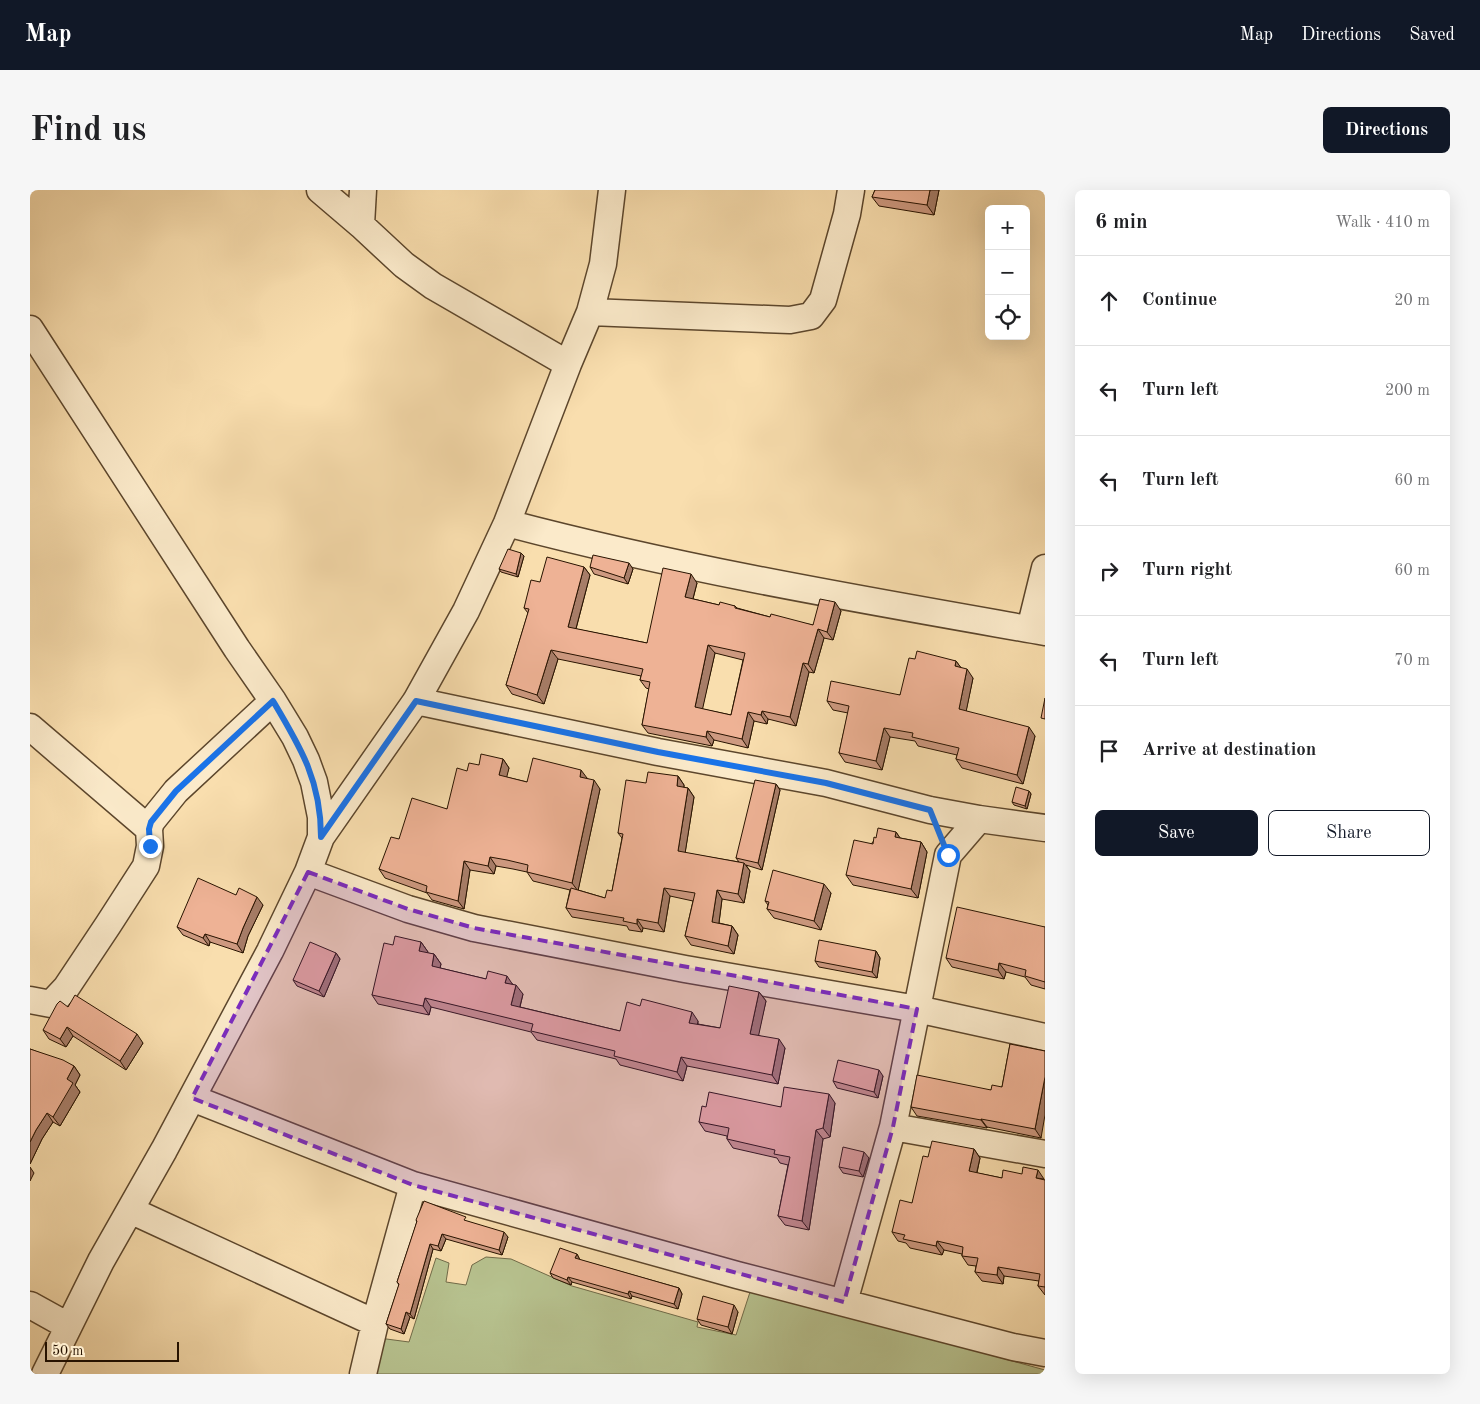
<!DOCTYPE html>
<html lang="en">
<head>
<meta charset="utf-8">
<style>
	:root { --surface:#fff; --page:#f6f6f6; --text:#202124; --muted:#757577; --line:#e0e0e0; --accent:#111827 }
	body { margin:0; font-family:"Old Standard TT",serif; background:var(--page); color:var(--text) }
	.controls { position:absolute; right:15px; top:15px; display:grid; overflow:hidden; border-radius:8px; box-shadow:0 5px 20px #0002 }
	.controls button { width:45px; height:45px; display:grid; place-items:center; padding:0; border:0; border-bottom:1px solid var(--line); background:var(--surface); color:var(--text); font:25px sans-serif }
	.scale { position:absolute; left:15px; bottom:12px; width:134px; box-sizing:border-box; padding-left:5px; border:2px solid #281300; border-top:0; font-size:14px; line-height:18px; white-space:nowrap; color:#281300; -webkit-text-stroke:4px #fbeaca; paint-order:stroke }
	.stop { position:absolute; width:15px; height:15px; margin:-11px; border:4px solid #1a73e8; border-radius:50%; background:#fff }
	.stop.end { background:#1a73e8; border-color:#fff; box-shadow:0 1px 5px #0008 }
	.list { margin:0; padding:0; list-style:none }
	h2 { display:flex; justify-content:space-between; align-items:center; height:65px; margin:0; padding:0 20px; font-size:21px }
	h2 small { font-size:16px; font-weight:400; color:var(--muted) }
	.list li { display:grid; grid-template-columns:32px 1fr auto; gap:15px; align-items:center; box-sizing:border-box; height:90px; padding:0 20px; border-top:1px solid var(--line) }
	.list b { display:block; font-size:19px; white-space:nowrap }
	.list em { font-size:16px; font-style:normal; color:var(--muted) }
	.actions { display:flex; gap:10px; padding:15px 20px }
	.actions a { flex:1; padding:11px 0; border:1px solid var(--accent); border-radius:8px; text-align:center; font-size:18px; color:var(--accent) }
	.actions .main { background:var(--accent); color:#fff }
	.icon { flex:none; width:28px; height:28px; fill:none; stroke:currentColor; stroke-width:2; stroke-linecap:round; stroke-linejoin:round }
	.map { position:relative; flex:none; width:1015px; height:1184px; overflow:hidden; border-radius:8px }
	header { display:flex; align-items:center; gap:30px; box-sizing:border-box; height:70px; padding:0 25px; background:var(--accent); color:#fff }
	header strong { font-size:24px }
	nav { display:flex; gap:28px; margin-inline-start:auto; font-size:18px }
	.intro { display:flex; align-items:center; justify-content:space-between; box-sizing:border-box; height:120px; padding:0 30px }
	h1 { margin:0; font-size:35px }
	.button { padding:12px 22px; border-radius:8px; background:var(--accent); color:#fff; font-size:18px; font-weight:700 }
	main { display:flex; gap:30px; padding:0 30px }
	aside { flex:1; background:var(--surface); border-radius:8px; box-shadow:0 5px 20px #0002 }
	.map>svg:first-child { display:block }
	.green { fill:#b7c28f; stroke:#706a48 }
	.lines { fill:none; stroke-linecap:round; stroke-linejoin:round }
	.minor-casing { stroke:#5c462c; stroke-width:29 }
	.minor { stroke:#fbeaca; stroke-width:26 }
	.wall { fill:#cd9980; stroke:#281300; fill-rule:evenodd }
	.shaded-wall { fill:#a77d68; stroke:#281300 }
	.building { fill:#eeb295; stroke:#281300; fill-rule:evenodd }
	.route { stroke:#1a73e8; stroke-width:6 }
	.marked { fill:#7b2cbf; fill-opacity:0.2; stroke:#7b2cbf; stroke-width:4; stroke-dasharray:10 6; stroke-linejoin:round }
</style>
</head>
<body>
<header>
<strong>Map</strong>
<nav><a>Map</a><a>Directions</a><a>Saved</a></nav>
</header>
<div class="intro"><h1>Find us</h1><a class="button">Directions</a></div>
<main>
<div class="map">
<svg width="1015" height="1184" viewBox="0 0 1015 1184">
	<rect width="100%" height="100%" fill="#f9deae"/>
	<filter id="stains"><feTurbulence type="fractalNoise" baseFrequency=".004" numOctaves="4"/><feColorMatrix values="0 0 0 0 .2 0 0 0 0 .09 0 0 0 0 .02 0 0 0 .5 -.17"/></filter>
	<radialGradient id="worn" r=".72"><stop offset=".6" stop-color="#630" stop-opacity="0"/><stop offset="1" stop-color="#630" stop-opacity=".3"/></radialGradient>
	<!-- green -->
	<path class="green" d="M456 1067 481 1069 542 1096 668 1132 667 1137 706 1145 721 1099 1015 1180V1184H341L349 1148 379 1152 406 1068 419 1073 416 1092 436 1095 442 1075Z"/>
	<g class="lines">
		<!-- minor casing -->
		<g class="minor-casing">
			<path id="minor" d="M290 0 331 35
				M333 0 331 35 374 75 403 96 538 174
				M560 122 760 130 781 126 793 110 817 24 821 0
				M0 139 207 459 243 511 265 547 276 570 284 592 291 627V647L278 682 240 761 134 960 71 1071 15 1184
				M477 333C655 380 834 410 1015 442
				M1000 439 1015 378
				M386 511 628 562 796 593 900 620 949 629 1015 638
				M0 537 119 639
				M291 647 386 511 436 421 477 333 538 174 560 122 573 74 582 0
				M278 682 378 719 444 738 655 779 887 819 1015 847
				M0 810 21 814 36 798 78 735 116 676 120 656 119 639 121 632 146 601 243 511
				M162 908 383 995 707 1085 983 1157 1015 1163
				M863 937 1015 964
				M100 1020 345 1133
				M814 1112 863 937 918 665 949 629
				M0 1115 38 1136
				M333 1184 345 1133 383 995"/>
		</g>
		<!-- minor -->
		<use href="#minor" class="minor"/>
	</g>
	<!-- wall -->
	<path class="wall" d="M845 0H909L904 25 849 16 842 7Z
		M494 366 488 387 471 382 469 379Z
		M554 377 560 385 546 439 617 453 667 393 663 409 689 415 705 416 707 418 740 427 783 435 811 421 803 450 794 448 784 483 779 482 766 536 738 529 737 534 724 531 718 558 684 550 682 556 618 543 612 535 619 499 616 498 610 490 611 486 528 469 514 514 482 504 476 495 498 423 494 418 510 392ZM685 463 713 470 701 525 672 519Z
		M560 377 603 379 598 394 564 384Z
		M885 469 926 471 931 478 943 488 936 521 1005 546 993 594 932 578 926 569 927 565 888 556 885 551 860 547 852 580 815 572 809 563 818 523 803 520 797 511 870 505Z
		M473 569 479 578 476 587 497 592 557 588 570 599 548 700 575 708 582 701 592 648 588 643 616 593 648 586 654 595V598H658L664 607 655 663 709 672 706 668 746 594 750 600 732 680 716 675 720 681 714 713 692 709 689 733 702 736 708 745 704 764 661 755 655 746 663 711 640 706 634 742 613 738 612 742 599 740 597 736 542 727 536 718 540 700 503 691 497 682 483 679 466 676 464 684 440 680 434 719 402 710 397 703 355 688 349 679 369 649 417 619 437 581 449 575Z
		M999 601 1001 604 997 619 984 615 982 612Z
		M866 642 870 648 891 652 897 662 888 708 823 695 816 685 846 648Z
		M801 703 791 740 744 728 737 719 738 715 735 711Z
		M206 705 233 715 218 746 213 763 180 752 179 756 153 745 147 737Z
		M1015 737V799L1001 795 995 787 976 782 974 789 922 777 916 768Z
		M391 752 398 762 397 763 404 764 411 774 410 778 456 789 483 794 493 804 490 817 590 841 668 831V834L690 838 729 802 736 811 728 845 755 858 748 894 657 876 653 891 590 875 586 869 507 850 501 842 401 817 399 825 348 814 342 805 363 755Z
		M846 761 850 768 847 788 789 777 785 771Z
		M306 763 310 769 294 807 267 796 263 790Z
		M38 817 113 853 96 880 43 846 36 857 19 849 13 840Z
		M980 854 1011 948 957 937V938L887 926 881 917 961 900 972 897Z
		M0 859 44 876 50 885 45 895 50 902 30 936 23 932 12 949 0 974Z
		M853 886 848 908 807 898 803 891Z
		M805 913 800 947 793 949 779 1040 755 1035 748 1026 758 975 750 973 747 968 703 958 697 949V946L675 941 669 932 676 917H751Z
		M944 959 950 968 947 983 972 988 1015 990V1105L1008 1096 1009 1091 974 1086 973 1094 952 1091 945 1082 946 1076 938 1075 932 1066V1064L914 1060 912 1065 880 1058 876 1053 868 1051 862 1042 882 1013 898 967Z
		M839 968 833 987 813 983 809 977Z
		M386 1030 439 1032 478 1047 472 1065 416 1049 411 1061 403 1059 384 1129 380 1127 374 1144 360 1139 356 1134 369 1095 367 1092 387 1032Z
		M547 1064 550 1070 649 1098 652 1104 648 1119 602 1106 601 1109 542 1092 541 1095 523 1088 520 1083Z
		M708 1122 702 1144 671 1135 667 1129Z"/>
	<!-- shaded-wall -->
	<path class="shaded-wall" d="M900 0H909L904 25 897 15Z
		M491 363 494 366 488 387 486 384Z
		M599 373 603 379 598 394 594 388Z
		M554 377 560 385 544 446 538 437Z
		M661 384 667 393 661 416 655 407Z
		M805 412 811 421 803 450 797 442Z
		M788 439 794 448 784 483 778 474Z
		M678 455 685 463 671 526 665 517Z
		M521 460 528 469 514 514 507 505Z
		M926 471 932 479 925 476Z
		M773 473 779 482 766 536 760 527Z
		M937 479 943 488 935 527 929 519Z
		M732 521 738 529 737 534 731 525Z
		M718 522 724 531 718 558 712 549Z
		M999 537 1005 546 993 594 987 585Z
		M854 538 860 547 852 580 846 571Z
		M677 541 684 550 682 556 676 547Z
		M473 569 479 578 475 594 469 585Z
		M551 580 557 588 556 595 550 587Z
		M648 586 654 595 653 605 647 596Z
		M564 590 570 599 548 701 542 693Z
		M746 594 750 600 732 680 728 673Z
		M658 598 664 607 654 670 648 661Z
		M999 601 1001 604 997 619 995 616Z
		M866 642 872 651 865 647Z
		M891 652 897 662 888 708 881 699Z
		M460 667 466 676 464 684 458 676Z
		M434 671 440 680 434 719 428 711Z
		M714 673 720 681 714 713 708 704Z
		M794 694 801 703 791 740 784 731Z
		M634 698 640 706 634 742 628 733Z
		M687 700 692 709 688 740 682 732Z
		M227 707 233 715 218 746 213 763 207 754 213 738Z
		M607 729 613 738 612 742 607 734Z
		M702 736 708 745 704 764 698 756Z
		M175 744 180 752 179 756 173 748Z
		M391 752 398 762 396 770 389 761Z
		M846 761 850 768 847 788 842 782Z
		M306 763 310 769 294 807 289 801Z
		M404 764 411 774 408 785 402 776Z
		M969 773 976 782 974 789 968 780Z
		M477 786 483 795 475 793Z
		M486 795 493 804 488 824 481 815Z
		M729 802 736 811 727 853 720 844Z
		M395 808 401 817 399 825 393 816Z
		M662 822 668 831 666 842 659 833Z
		M37 837 43 846 36 857 30 849Z
		M107 844 113 853 96 880 90 871Z
		M749 849 755 858 748 894 742 885Z
		M651 867 657 876 653 891 647 882Z
		M44 876 50 885 45 895 50 902 30 936 23 927 37 889Z
		M849 880 853 886 848 908 844 902Z
		M1015 887V925L1011 948 1005 939Z
		M799 904 805 913 800 947 793 938Z
		M17 923 23 932 12 949 0 974V952L6 940Z
		M951 929 957 937V938L951 930Z
		M786 940 793 949 779 1040 772 1031Z
		M944 959 950 968 945 990 939 981Z
		M834 962 839 968 833 987 829 981Z
		M0 977 4 983 0 991Z
		M1008 980 1014 989 1006 988Z
		M474 1042 478 1047 472 1065 469 1060Z
		M412 1044 416 1049 411 1061 408 1056Z
		M907 1051 914 1060 912 1065 906 1056Z
		M400 1054 403 1059 384 1129 380 1124Z
		M547 1064 550 1070 549 1074 545 1068Z
		M968 1077 974 1086 973 1094 967 1085Z
		M538 1087 542 1092 541 1095 537 1090Z
		M649 1098 652 1104 648 1119 644 1114Z
		M599 1101 602 1106 601 1109 598 1104Z
		M704 1115 708 1122 702 1144 698 1137Z
		M376 1122 380 1127 374 1144 371 1139Z"/>
	<!-- building -->
	<path class="building" d="M845 0H900L897 15 842 7Z
		M478 359 491 363 486 384 469 379Z
		M563 365 599 373 594 388 560 377Z
		M517 367 554 377 538 437 617 453 633 378 661 384 655 407 689 415 690 412 705 416V418L740 427 741 424 783 435 790 409 805 412 797 442 788 439 778 474 773 473 760 527 732 521 731 525 718 522 712 549 677 541 676 547 612 535 620 492 610 490 613 479 521 460 507 505 476 495 499 419 494 418 501 390 510 392ZM678 455 715 463 701 525 665 517Z
		M887 461 926 471 925 476 937 479 929 519 999 537 987 585 926 569 929 558 882 547 883 543 854 538 846 571 809 563 819 516 797 511 801 491 870 505 879 468 885 469Z
		M1015 508V529L1011 528Z
		M451 564 473 569 469 585 497 592 503 568 551 580 550 587 564 590 542 693 497 682 498 675 477 670 460 667 458 676 434 671 428 711 396 702 397 696 349 679 361 647 369 649 382 608 417 619 427 578 437 581 439 573 449 575Z
		M618 582 648 586 647 596 658 598 648 661 714 673 708 704 687 700 682 732 702 736 698 756 655 746 665 703 634 698 628 733 607 729V734L593 731 594 728 536 718 541 698 575 708 577 700 582 701 593 644 588 643 596 590 616 593Z
		M725 590 746 594 728 673 706 668Z
		M986 597 999 601 995 616 982 612Z
		M848 638 866 642 865 647 891 652 881 699 816 685 824 650 843 654 844 647 846 648Z
		M743 680 794 694 784 731 737 719 739 712 735 711Z
		M168 688 206 705 209 698 227 707 213 738 207 754 175 744 173 748 147 737Z
		M927 717 1015 737V792L995 786 996 780 969 773 968 780 916 768Z
		M365 746 391 752 389 761 404 764 402 776 456 789 458 781 477 786 475 793 486 795 481 815 590 841 597 812 610 816 612 809 662 822 659 833 690 838 699 796 729 802 720 844 749 849 742 885 651 867 647 882 584 866 585 861 501 841 503 834 395 808 393 816 342 805 354 753 363 755Z
		M789 750 846 761 842 782 785 771Z
		M280 752 306 763 289 801 263 790Z
		M45 805 107 844 90 871 37 837 30 849 13 840 27 814 30 811 38 817Z
		M980 854 1015 861V887L1005 939 951 929V930L881 917 887 885 961 900 962 895 972 897Z
		M0 859 33 870 44 876 37 889 43 893 23 927 17 923 6 940 0 952Z
		M808 870 849 880 844 902 803 891Z
		M754 897 799 904 793 938 786 940 772 1031 748 1026 760 967 744 964 745 960 697 949 699 938 669 932 672 916 676 917 679 902 751 917Z
		M902 951 944 959 939 981 972 988 973 980 992 984 993 977 1008 980 1006 988 1015 990V1097L1008 1096 1010 1084 968 1077 967 1085 945 1082 948 1068 932 1066 933 1057 907 1051 906 1056 873 1049 875 1045 862 1042 870 1010 882 1013 893 966 898 967Z
		M813 957 834 962 829 981 809 977Z
		M394 1011 436 1027 434 1030 474 1042 469 1060 412 1044 408 1056 400 1054 380 1124 376 1122 371 1139 356 1134 369 1094 367 1092 387 1031 386 1030Z
		M530 1058 547 1064 545 1068 649 1098 644 1114 599 1101 598 1104 538 1087 537 1090 520 1083Z
		M673 1106 704 1115 698 1137 667 1129Z"/>
	<g class="lines">
		<!-- route -->
		<path class="route" d="M120 656 119 639 121 632 146 601 243 511C271 558 291 591 291 647L386 511 628 562 796 593 900 620 918 665"/>
	</g>
	<!-- marked area -->
	<path class="marked" d="M278 682 378 719 444 738 887 819 863 937 814 1112 383 995 162 908Z"/>
	<rect width="100%" height="100%" filter="url(#stains)"/>
	<rect width="100%" height="100%" fill="url(#worn)"/>
</svg>
<div class="controls">
<button>+</button>
<button>−</button>
<button><svg class="icon" aria-label="locate" viewBox="0 0 24 24"><circle cx="12" cy="12" r="6"/><path d="M12 2v4M12 18v4M2 12h4M18 12h4"/></svg></button>
</div>
<div class="scale">50 m</div>
<div class="stop" style="left:918px;top:665px"></div>
<div class="stop end" style="left:120px;top:656px"></div>
</div>
<aside>
<h2>6 min<small>Walk · 410 m</small></h2>
<ul class="list">
<li><svg class="icon" aria-label="ahead" viewBox="0 0 24 24"><path d="M12 20V5M6 11l6-6 6 6"/></svg><div><b>Continue</b></div><em>20 m</em></li>
<li><svg class="icon" aria-label="left" viewBox="0 0 24 24"><path d="M17 20v-9H6M10 6l-5 5 5 5"/></svg><div><b>Turn left</b></div><em>200 m</em></li>
<li><svg class="icon" aria-label="left" viewBox="0 0 24 24"><path d="M17 20v-9H6M10 6l-5 5 5 5"/></svg><div><b>Turn left</b></div><em>60 m</em></li>
<li><svg class="icon" aria-label="right" viewBox="0 0 24 24"><path d="M7 20v-9h11M14 6l5 5-5 5"/></svg><div><b>Turn right</b></div><em>60 m</em></li>
<li><svg class="icon" aria-label="left" viewBox="0 0 24 24"><path d="M17 20v-9H6M10 6l-5 5 5 5"/></svg><div><b>Turn left</b></div><em>70 m</em></li>
<li><svg class="icon" aria-label="arrive" viewBox="0 0 24 24"><path d="M6 21V4h12l-3 4 3 4H6"/></svg><div><b>Arrive at destination</b></div></li>
</ul>
<div class="actions"><a class="main">Save</a><a>Share</a></div>
</aside>
</main>
</body>
</html>
